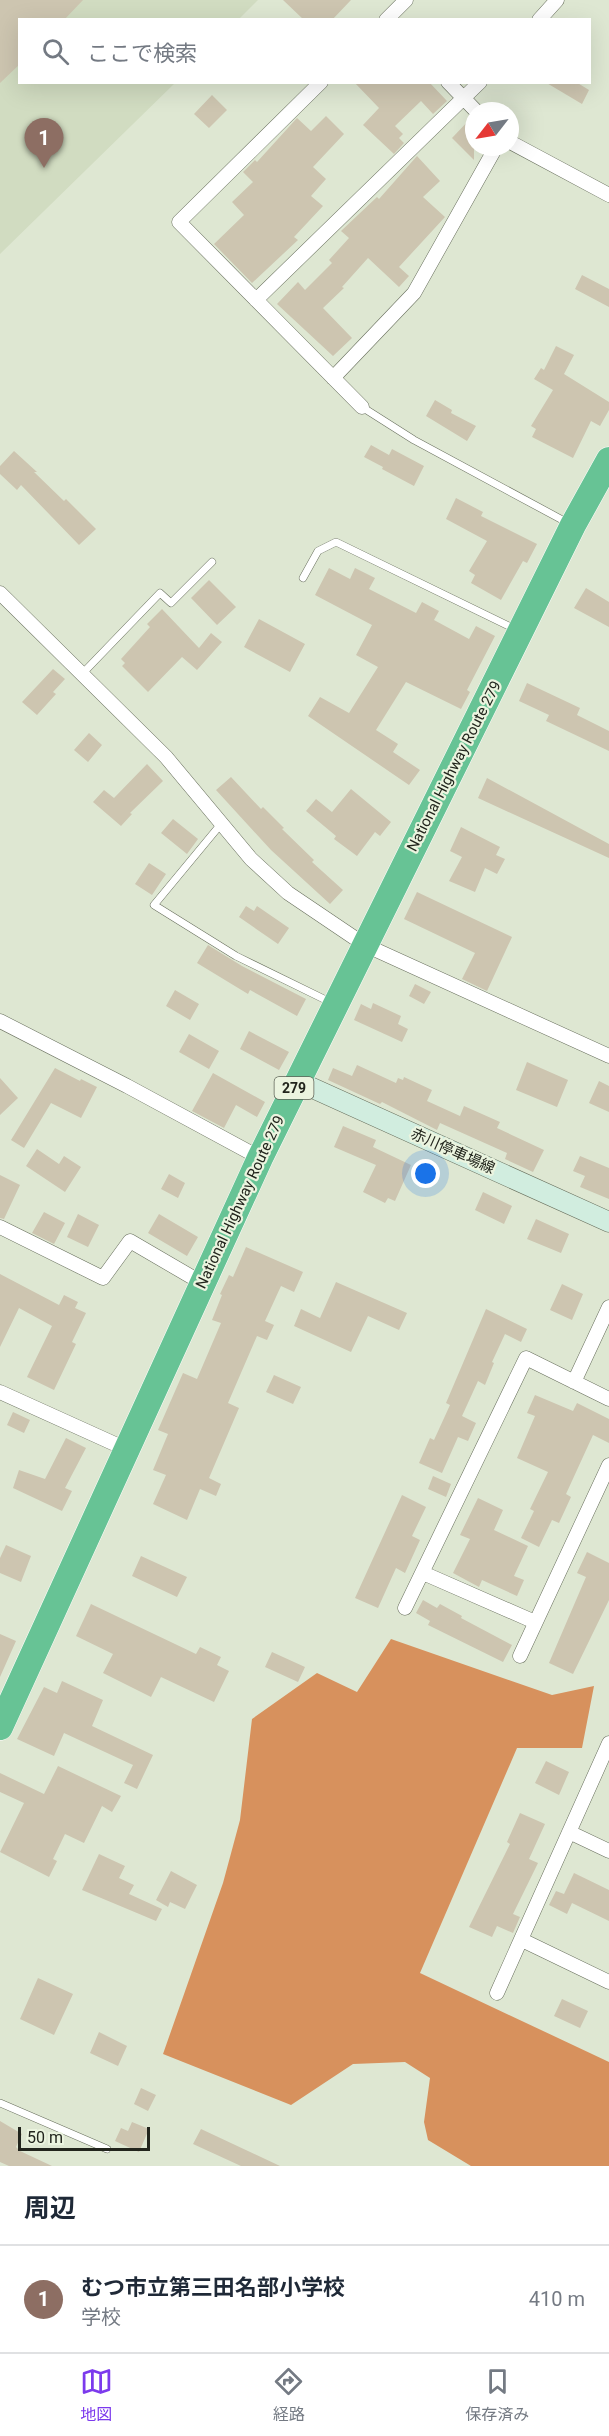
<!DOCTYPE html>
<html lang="ja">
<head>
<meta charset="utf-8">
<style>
	:root { --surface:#fff; --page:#f6f6f7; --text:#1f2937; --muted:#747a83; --line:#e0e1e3; --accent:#7c3aed }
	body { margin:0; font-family:Roboto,"Noto Sans JP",sans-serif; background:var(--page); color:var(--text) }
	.compass { position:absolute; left:465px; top:102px; width:54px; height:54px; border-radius:50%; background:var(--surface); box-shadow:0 6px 24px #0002; rotate:239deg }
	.scale { position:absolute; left:18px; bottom:15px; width:132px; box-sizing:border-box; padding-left:6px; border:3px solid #22251d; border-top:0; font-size:16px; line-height:21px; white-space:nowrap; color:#22251d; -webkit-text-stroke:4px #ebf4df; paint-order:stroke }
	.you { position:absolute; left:426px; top:1174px; width:21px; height:21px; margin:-15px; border:4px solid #fff; border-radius:50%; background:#1a73e8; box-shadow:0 0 0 9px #1a73e833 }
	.badge { display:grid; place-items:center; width:39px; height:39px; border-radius:50%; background:var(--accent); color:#fff; font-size:20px; font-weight:700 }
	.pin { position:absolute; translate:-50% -50px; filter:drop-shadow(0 2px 3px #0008) }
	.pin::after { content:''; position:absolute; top:32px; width:21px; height:18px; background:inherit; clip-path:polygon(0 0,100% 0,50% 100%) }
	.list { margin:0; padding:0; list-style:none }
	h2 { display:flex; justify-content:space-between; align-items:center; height:78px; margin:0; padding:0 24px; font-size:26px }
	h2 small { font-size:20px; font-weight:400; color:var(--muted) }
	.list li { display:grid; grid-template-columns:39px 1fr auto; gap:18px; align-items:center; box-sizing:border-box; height:108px; padding:0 24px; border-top:2px solid var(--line) }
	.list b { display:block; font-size:22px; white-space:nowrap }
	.list p { margin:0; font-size:20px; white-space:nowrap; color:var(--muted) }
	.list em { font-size:20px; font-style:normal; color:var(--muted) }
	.icon { flex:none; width:33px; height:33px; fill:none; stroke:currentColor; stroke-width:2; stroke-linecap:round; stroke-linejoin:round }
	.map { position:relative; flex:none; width:609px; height:2166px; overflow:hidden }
	.search { position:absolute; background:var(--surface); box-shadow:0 6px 24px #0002; left:18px; right:18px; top:18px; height:66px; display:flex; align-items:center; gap:15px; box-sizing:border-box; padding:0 21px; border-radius:0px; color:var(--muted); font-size:22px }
	.sheet { height:186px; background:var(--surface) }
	nav { display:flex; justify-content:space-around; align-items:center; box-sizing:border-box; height:84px; border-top:2px solid var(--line); background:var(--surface); font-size:16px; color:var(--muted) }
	nav a { display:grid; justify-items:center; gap:3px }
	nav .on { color:var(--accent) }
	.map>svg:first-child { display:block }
	.built { fill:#d1dcc1 }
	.forest { fill:#d7915d }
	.building { fill:#cdc5b0 }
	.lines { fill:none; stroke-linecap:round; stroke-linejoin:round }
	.lane-casing { stroke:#676e5c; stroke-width:8 }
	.street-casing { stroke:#676e5c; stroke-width:15 }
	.secondary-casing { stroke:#676e5c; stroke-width:21 }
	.highway-casing { stroke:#fff; stroke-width:27 }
	.lane { stroke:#fff; stroke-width:7 }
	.street { stroke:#fff; stroke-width:14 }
	.secondary { stroke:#d1eddf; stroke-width:20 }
	.highway { stroke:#67c395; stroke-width:26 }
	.labels { text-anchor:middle; stroke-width:4.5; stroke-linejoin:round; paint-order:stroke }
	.shield { fill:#ebf4df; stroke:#5e6357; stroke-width:1.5 }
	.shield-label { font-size:14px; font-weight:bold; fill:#22251d }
	.street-label { font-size:15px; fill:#22251d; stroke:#ebf4df }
</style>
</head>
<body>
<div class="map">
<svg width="609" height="2166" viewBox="0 0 609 2166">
	<rect width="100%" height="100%" fill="#dee7d2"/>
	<!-- built -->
	<path class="built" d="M0 0H258L239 19 20 20V82L175 83 0 254Z"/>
	<!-- forest -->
	<path class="forest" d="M391 1639 552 1695 594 1686 582 1748H517L420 1973 609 2062V2166H471L428 2140 424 2122 430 2078 405 2062 353 2064 291 2105 163 2054 223 1883 240 1820 252 1719 317 1673 357 1692Z"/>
	<!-- building -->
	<path class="building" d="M0 0H83L64 20H20V64L0 83Z
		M283 0H351L332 20H304Z
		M354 82H429L447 101 433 114 421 101 395 126 403 134 399 138 404 143 394 154 363 125 379 108Z
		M545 82H576L589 90 582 104Z
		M212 95 227 110 209 128 194 114Z
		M326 116 344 134 313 167 326 179 311 196 323 206 294 237 298 240 252 283 214 244 244 215 232 202 253 182 243 172 255 160 257 162 297 118 311 131Z
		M471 118 474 120V160L452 138Z
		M417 156 440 181 423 197 445 217 399 267 409 276 399 287 368 258 342 287 344 288 323 308 352 338 333 356 277 304 298 282 305 290 332 263 329 260 349 238 341 231 377 197 379 199Z
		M582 275 609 289V307L575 289Z
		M556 346 574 355 564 374 609 402V410L600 426 591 421 573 458 532 437 536 429 531 426 553 390 534 379 541 368 544 370Z
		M435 400 452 410 451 413 476 426 467 441 426 416Z
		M371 445 389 455 392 449 424 466 414 486 382 469 383 467 364 457Z
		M14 451 37 472H34L64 501 66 499 96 529 79 545 21 485 17 490 0 474V466Z
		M456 498 483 512 481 516 537 544 527 563 523 561 501 600 471 583 475 575 469 571 487 541 446 519Z
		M329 568 350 579 355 568 375 578 369 589 416 613 422 602 439 611 434 620 469 639 476 626 495 636 467 690 470 692 461 709 406 682 376 730 398 744 393 752 420 770 409 785 308 716 320 697 349 713 378 667 356 655 372 625 315 595Z
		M209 580 236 607 217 625 191 598Z
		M586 588 609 602V627L574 608Z
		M162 609 199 648 211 633 222 642 197 670 182 657 148 692 122 666 125 663 121 659 150 627 147 624Z
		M259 619 305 644 290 672 244 647Z
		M53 669 65 679 53 692 56 694 37 715 22 702Z
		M527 683 580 708 577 715 609 731V751L546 721 549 715 519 701Z
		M89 733 102 745 88 762 74 750Z
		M147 764 163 781 130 813 132 814 121 826 93 802 104 790 114 798Z
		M231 777 261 809 263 807 284 828 282 829 314 860 312 862 343 890 330 904 271 850 216 790Z
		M487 778 609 844V858L478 798Z
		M351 789 391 822 380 836 375 832 357 856 334 839 336 836 306 811 316 799 332 812Z
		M173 819 198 839 187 854 161 833Z
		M461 827 500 847 496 855 505 859 497 874 485 868 475 892 449 881 462 857 450 851Z
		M149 863 166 874 152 895 135 884Z
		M417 892 512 937 487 991 462 979 475 953 404 919Z
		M246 906 254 911 257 906 289 928 278 944 239 917Z
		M208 945 242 966 306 999 297 1016 250 990 248 994 197 963Z
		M415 984 431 992 424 1004 409 996Z
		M175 990 199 1004 190 1020 166 1006Z
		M373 1003 401 1016 398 1024 408 1029 402 1042 354 1020 361 1004 371 1009Z
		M249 1031 289 1052 279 1070 240 1049Z
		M189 1034 219 1051 209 1069 179 1052Z
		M527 1062 568 1080 557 1107 516 1090Z
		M357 1065 396 1083 398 1078 403 1080 404 1077 432 1090 427 1101 460 1116 464 1106 500 1122 497 1128 544 1150 533 1172 505 1159 507 1153 440 1123 437 1130 382 1102 380 1104 328 1080 333 1068 352 1076Z
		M55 1068 80 1081 81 1079 97 1087 81 1118 51 1103 24 1148 11 1140Z
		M213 1073 265 1102 257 1117 236 1105 224 1128 192 1111Z
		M0 1078 18 1098 0 1115Z
		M599 1081 609 1086V1112L589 1103Z
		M343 1126 376 1140 373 1147 411 1165 395 1201 388 1198 385 1203 363 1192 376 1165 334 1147Z
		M37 1149 59 1164 64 1156 81 1167 65 1192 26 1166Z
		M580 1156 609 1168V1199L580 1187 585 1176 573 1171Z
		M169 1174 185 1183 178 1198 161 1189Z
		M0 1175 20 1185 4 1219 0 1218Z
		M483 1192 512 1206 504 1224 475 1210Z
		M44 1212 65 1223 54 1244 32 1233Z
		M78 1214 99 1225 88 1247 67 1237Z
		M159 1214 198 1237 187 1256 148 1233Z
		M536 1219 569 1234 561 1253 527 1239Z
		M246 1247 303 1272 294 1292 281 1286 265 1321 274 1325 267 1340 257 1336 228 1403 239 1408 209 1478 221 1484 216 1496 200 1489 187 1520 153 1504 166 1475 153 1470 168 1434 158 1430 183 1373 197 1379 221 1323 212 1320 222 1295 220 1294 229 1275 233 1277Z
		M0 1274 59 1305 64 1295 78 1302 75 1308 86 1313 72 1342 76 1344 54 1390 27 1377 52 1326 19 1308 0 1347Z
		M336 1282 407 1313 399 1330 368 1316 351 1352 294 1326 301 1309 320 1318Z
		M562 1284 583 1294 572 1320 550 1310Z
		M486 1309 527 1329 521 1342 505 1334 492 1362 494 1363 485 1385 478 1381 462 1416 476 1423 468 1441 458 1437 442 1473 419 1463 430 1438 434 1440 450 1405 446 1403Z
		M274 1375 301 1387 293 1404 266 1392Z
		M535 1395 573 1411 577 1403 609 1419V1443L593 1435 566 1494 571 1497 559 1523 552 1520 539 1547 521 1538 534 1511 530 1509 548 1472 517 1458 535 1416 527 1413Z
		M13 1412 30 1420 24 1433 7 1425Z
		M66 1438 86 1448 65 1488 72 1491 62 1511 13 1488 19 1470 45 1479Z
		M433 1476 451 1484 446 1497 428 1489Z
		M402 1495 426 1507 412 1536 420 1540 405 1573 396 1568 378 1608 355 1598Z
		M478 1498 503 1510 494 1530 528 1546 514 1576 524 1580 517 1596 482 1580 479 1587 453 1573 470 1539 460 1535Z
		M6 1545 31 1556 21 1582 0 1573V1558Z
		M587 1552 609 1563V1600L573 1674 549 1663 586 1577 577 1573Z
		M141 1556 187 1577 177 1597 132 1576Z
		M423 1600 437 1608 440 1604 462 1616 461 1618 512 1645 503 1662 428 1625 430 1621 416 1613Z
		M91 1604 196 1654 200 1647 221 1657 217 1665 229 1671 214 1702 161 1677 151 1697 103 1673 113 1654 76 1636Z
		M0 1634 16 1641 0 1677Z
		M272 1652 305 1667 298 1682 265 1667Z
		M62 1681 103 1700 92 1726 153 1755 137 1789 124 1783 133 1765 64 1733 54 1756 17 1739 44 1687 57 1693Z
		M546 1761 569 1772 559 1795 535 1783Z
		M58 1766 121 1796 112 1812 102 1806 84 1843 65 1834 53 1859 57 1861 49 1877 0 1852 24 1803 0 1792V1773L44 1794Z
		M520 1813 545 1824 529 1859 538 1863 513 1914 520 1917 513 1933 497 1926 492 1937 469 1927 510 1844 507 1842Z
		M99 1854 125 1866 119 1878 134 1885 129 1894 162 1909 156 1921 82 1890Z
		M171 1871 197 1885 185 1909 170 1902 168 1907 156 1900Z
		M574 1873 609 1890V1921L572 1903 567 1914 549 1905 556 1891 564 1894Z
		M38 1978 73 1994 54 2035 20 2019Z
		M562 1999 588 2011 580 2028 554 2016Z
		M99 2032 127 2046 118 2066 90 2053Z
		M141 2088 156 2095 148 2111 134 2104Z
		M0 2121 22 2134 16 2147 20 2151 52 2166H9L0 2162Z
		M132 2122 149 2129 139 2152 115 2141 121 2128 128 2131Z
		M201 2129 280 2166H241L193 2144Z"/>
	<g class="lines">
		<!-- lane casing -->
		<g class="lane-casing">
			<path id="lane" d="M362 407 414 440 568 523
				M303 578 318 551 336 542 517 630
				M82 674 160 593 171 603 212 562
				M221 824 154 905 236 956 330 1002
				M0 2103 107 2149"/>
		</g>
		<!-- street casing -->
		<g class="street-casing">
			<path id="street" d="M386 20 406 0
				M539 20 557 0
				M321 82 179 222 362 407
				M448 82 476 111
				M510 142 609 195
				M256 300 480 82
				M333 378 414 293 496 147
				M0 593 166 757 251 859 288 893 365 945 609 1056
				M0 1021 127 1086 260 1158
				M0 1227 103 1278 130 1241 202 1283
				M574 1382 609 1307
				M0 1392 126 1449
				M423 1573 535 1622
				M405 1608 526 1358 609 1399
				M520 1656 609 1465
				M569 1832 609 1851
				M522 1940 609 1982
				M497 1993 609 1743"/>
		</g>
		<!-- secondary casing -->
		<g class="secondary-casing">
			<path id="secondary" d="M297 1081 609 1222"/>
		</g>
		<!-- highway casing -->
		<g class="highway-casing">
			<path id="highway" d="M0 1727 260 1158 573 525 609 460"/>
		</g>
		<!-- lane -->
		<use href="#lane" class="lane"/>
		<!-- street -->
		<use href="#street" class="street"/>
		<!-- secondary -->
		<use href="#secondary" class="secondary"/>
		<!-- highway -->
		<use href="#highway" class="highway"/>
	</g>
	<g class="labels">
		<!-- shield labels -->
		<rect class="shield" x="274.5" y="1077" width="39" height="22" rx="4.5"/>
		<g class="shield-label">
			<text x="294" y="1093">279</text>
		</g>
		<!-- street labels -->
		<g class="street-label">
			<text transform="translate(454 766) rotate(-63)" y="5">National Highway Route 279</text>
			<text transform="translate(453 1151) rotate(24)" y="5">赤川停車場線</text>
			<text transform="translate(240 1202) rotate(-65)" y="5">National Highway Route 279</text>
		</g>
	</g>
</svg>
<svg class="compass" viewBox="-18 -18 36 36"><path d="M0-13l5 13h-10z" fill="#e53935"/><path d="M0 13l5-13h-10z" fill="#747a83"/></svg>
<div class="scale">50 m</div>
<div class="you"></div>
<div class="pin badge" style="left:44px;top:168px;background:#8d6e63">1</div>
<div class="search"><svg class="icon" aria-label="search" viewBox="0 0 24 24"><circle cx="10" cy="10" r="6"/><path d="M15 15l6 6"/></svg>ここで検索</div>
</div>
<section class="sheet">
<h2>周辺<small></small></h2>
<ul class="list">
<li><span class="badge" style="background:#8d6e63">1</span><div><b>むつ市立第三田名部小学校</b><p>学校</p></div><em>410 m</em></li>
</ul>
</section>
<nav>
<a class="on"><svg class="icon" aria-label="map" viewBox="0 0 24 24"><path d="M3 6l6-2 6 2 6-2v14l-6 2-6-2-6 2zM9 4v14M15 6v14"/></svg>地図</a>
<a><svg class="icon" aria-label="directions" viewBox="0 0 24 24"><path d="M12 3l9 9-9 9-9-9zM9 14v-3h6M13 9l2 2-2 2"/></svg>経路</a>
<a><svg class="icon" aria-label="saved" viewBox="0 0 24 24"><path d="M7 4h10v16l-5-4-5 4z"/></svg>保存済み</a>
</nav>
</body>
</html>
